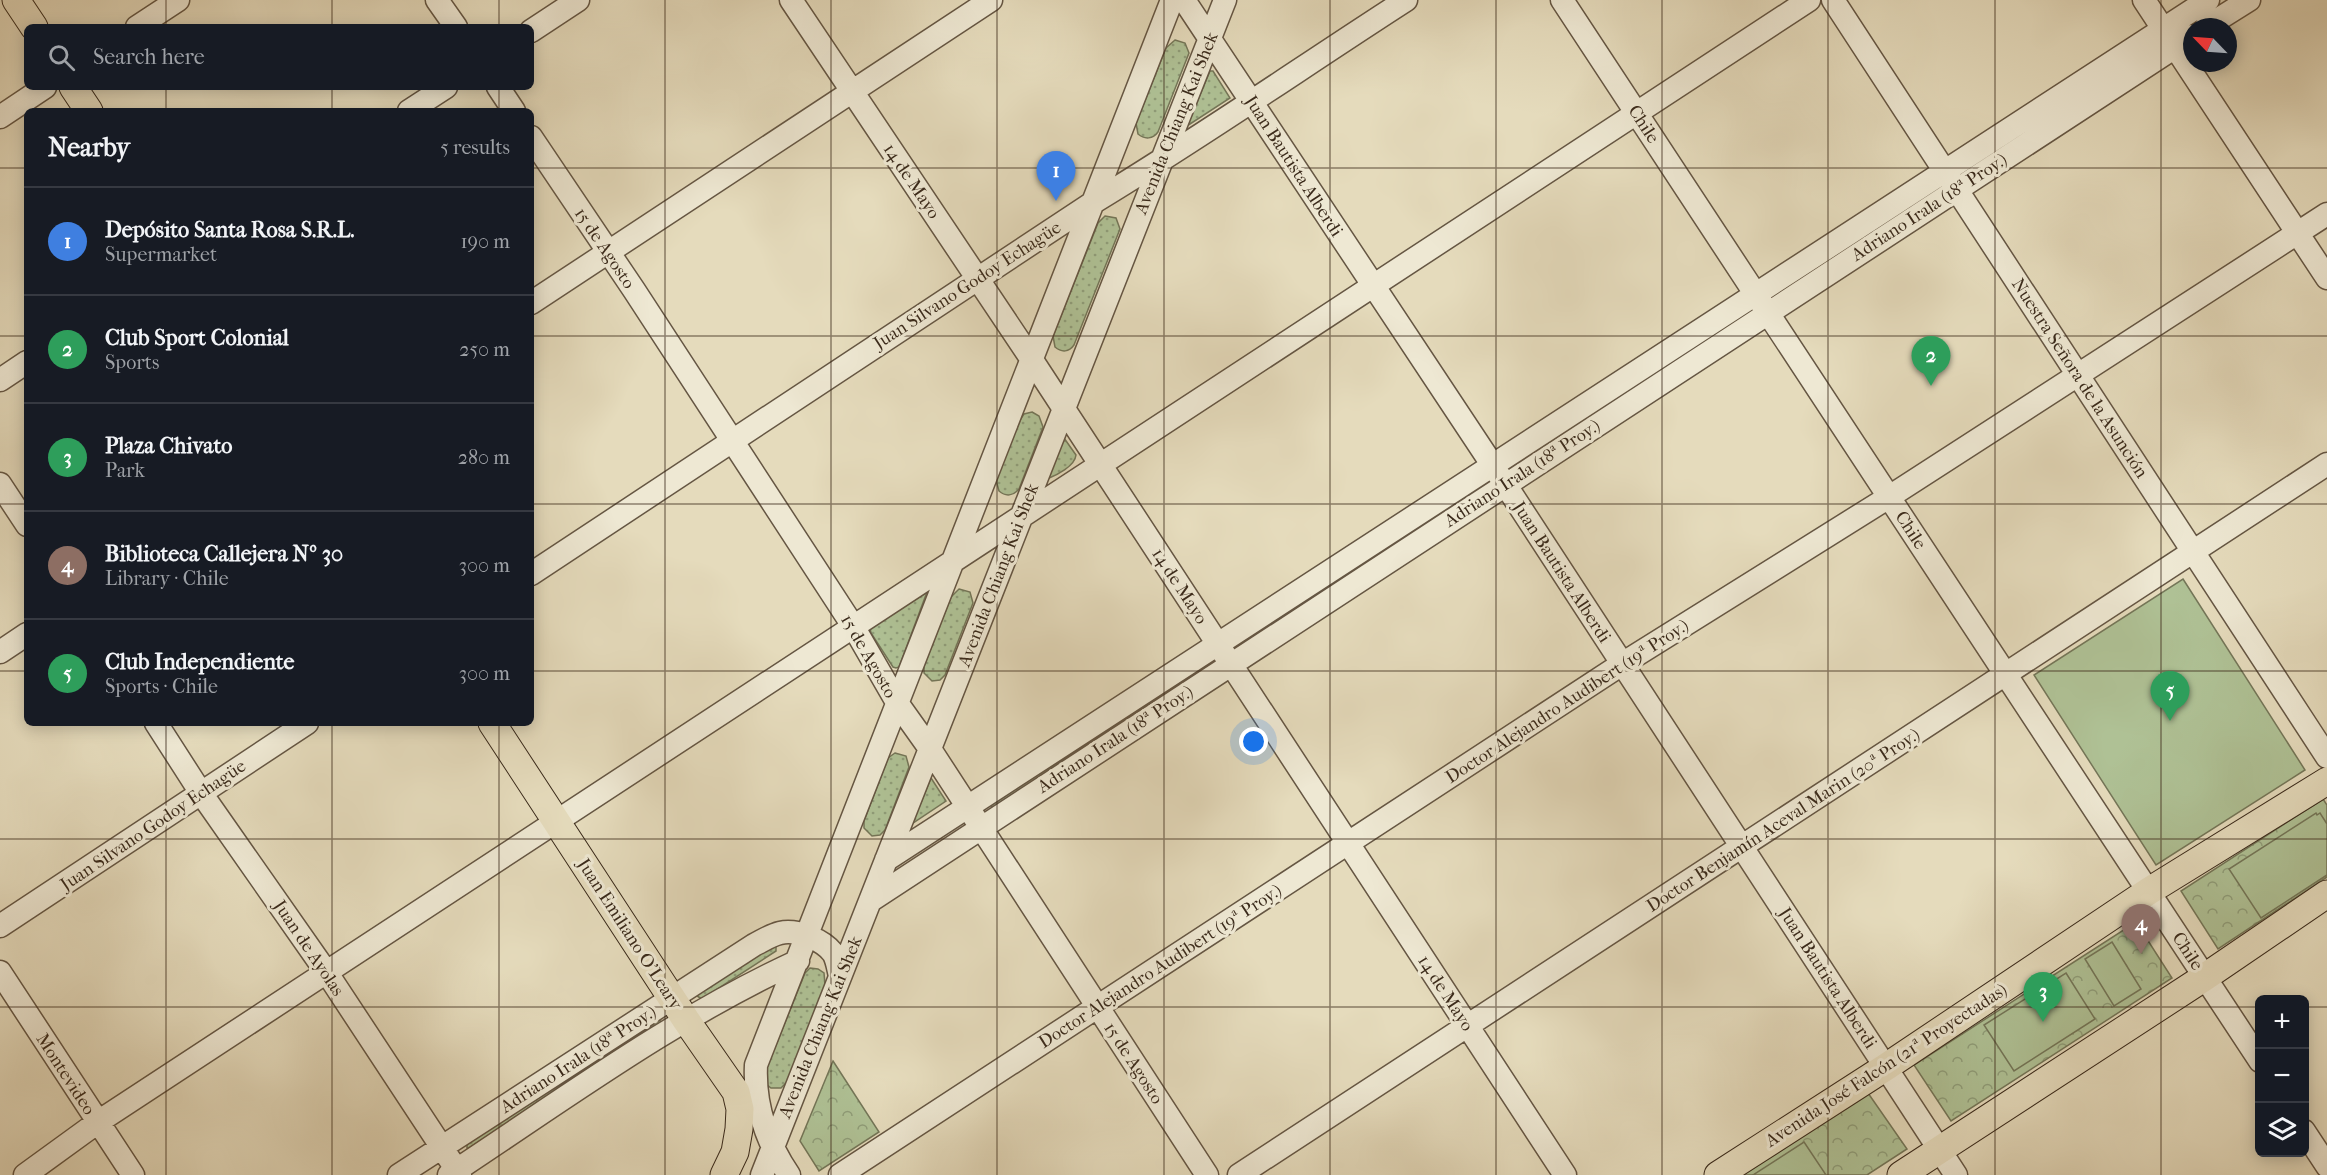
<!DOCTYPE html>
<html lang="en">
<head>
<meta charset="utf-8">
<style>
	:root { --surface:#171b24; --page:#242831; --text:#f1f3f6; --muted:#9ea1a6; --line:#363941; --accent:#ea580c }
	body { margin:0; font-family:"IM FELL French Canon",serif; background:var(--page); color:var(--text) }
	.controls { position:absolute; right:18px; bottom:18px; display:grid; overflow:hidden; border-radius:9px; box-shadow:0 3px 15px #0003 }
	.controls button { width:54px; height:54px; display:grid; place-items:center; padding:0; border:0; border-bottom:2px solid var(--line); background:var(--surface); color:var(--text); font:30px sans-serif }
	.compass { position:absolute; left:2183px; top:18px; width:54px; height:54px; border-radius:50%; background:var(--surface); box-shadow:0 3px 15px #0003; rotate:295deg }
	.you { position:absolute; left:1254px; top:742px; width:21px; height:21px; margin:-15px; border:4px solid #fff; border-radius:50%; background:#1a73e8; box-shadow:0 0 0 9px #1a73e833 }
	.badge { display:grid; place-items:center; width:39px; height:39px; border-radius:50%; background:var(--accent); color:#fff; font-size:20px; font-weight:700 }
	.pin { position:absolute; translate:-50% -50px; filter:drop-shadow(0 2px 3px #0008) }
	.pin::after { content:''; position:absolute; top:32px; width:21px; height:18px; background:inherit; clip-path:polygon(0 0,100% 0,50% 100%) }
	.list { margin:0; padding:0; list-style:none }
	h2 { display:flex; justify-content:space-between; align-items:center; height:78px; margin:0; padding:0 24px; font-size:26px }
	h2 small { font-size:20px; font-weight:400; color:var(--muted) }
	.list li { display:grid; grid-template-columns:39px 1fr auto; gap:18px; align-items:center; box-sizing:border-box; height:108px; padding:0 24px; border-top:2px solid var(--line) }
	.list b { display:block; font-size:22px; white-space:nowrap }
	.list p { margin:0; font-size:20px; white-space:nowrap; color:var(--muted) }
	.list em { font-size:20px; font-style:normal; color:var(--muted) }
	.icon { flex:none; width:33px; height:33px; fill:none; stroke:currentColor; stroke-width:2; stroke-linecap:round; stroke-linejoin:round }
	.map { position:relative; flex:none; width:2327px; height:1175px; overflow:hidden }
	.search { position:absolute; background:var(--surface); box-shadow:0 3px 15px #0003; left:24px; top:24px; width:510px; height:66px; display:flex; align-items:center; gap:15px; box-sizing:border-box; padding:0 21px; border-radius:9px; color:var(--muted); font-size:22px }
	.panel { position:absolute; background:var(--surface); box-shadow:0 3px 15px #0003; left:24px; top:108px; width:510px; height:618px; border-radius:9px }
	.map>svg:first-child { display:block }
	.grass { fill:url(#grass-dots); stroke:#747658; stroke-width:1.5 }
	.park { fill:url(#park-crowns); stroke:#747658; stroke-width:1.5 }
	.pitch { fill:#afc195; stroke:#747658; stroke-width:1.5 }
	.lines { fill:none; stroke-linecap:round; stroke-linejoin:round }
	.minor-casing { stroke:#655643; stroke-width:25 }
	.major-casing { stroke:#3a2a1b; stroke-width:29 }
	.minor { stroke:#eee8d3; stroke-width:22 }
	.major { stroke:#e5dbbc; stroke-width:27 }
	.grid { fill:none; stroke:#3a2a1b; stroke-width:1.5; stroke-opacity:0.55 }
	.labels { text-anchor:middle; stroke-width:6; stroke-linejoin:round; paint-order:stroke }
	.street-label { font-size:18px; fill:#3a2a1b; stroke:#eee8d3 }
</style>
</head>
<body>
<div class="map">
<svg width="2327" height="1175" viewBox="0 0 2327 1175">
	<defs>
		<pattern id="grass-dots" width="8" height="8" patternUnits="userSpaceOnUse" patternTransform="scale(1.5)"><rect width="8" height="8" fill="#afc195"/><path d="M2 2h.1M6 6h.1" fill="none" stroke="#8f9d79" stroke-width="1.8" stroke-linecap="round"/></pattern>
		<pattern id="park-crowns" width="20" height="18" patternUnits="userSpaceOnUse" patternTransform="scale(1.5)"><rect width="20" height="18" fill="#afc195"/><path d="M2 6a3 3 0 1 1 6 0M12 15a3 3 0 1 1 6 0" fill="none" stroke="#8f9d79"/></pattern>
	</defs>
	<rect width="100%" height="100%" fill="#e5dbbc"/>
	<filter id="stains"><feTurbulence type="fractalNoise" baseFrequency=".00333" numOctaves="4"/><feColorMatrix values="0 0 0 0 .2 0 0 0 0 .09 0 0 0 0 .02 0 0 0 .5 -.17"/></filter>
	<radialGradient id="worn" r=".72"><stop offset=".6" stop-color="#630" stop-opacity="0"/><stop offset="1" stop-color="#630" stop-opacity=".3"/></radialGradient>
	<!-- grass -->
	<path class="grass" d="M1175 40 1185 43 1189 53 1158 132C1153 139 1145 140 1138 134L1136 123 1166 48Z
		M1210 71H1213L1230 98 1187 126Z
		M1105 216 1116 218 1120 229 1074 345C1069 352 1062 353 1055 347L1053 336 1098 223Z
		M1032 412 1039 416 1043 427 1019 489C1013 496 1006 497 999 491L996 480 1020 420 1024 414Z
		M1064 438 1076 455C1075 466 1057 475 1047 479Z
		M1483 482 1486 485 1247 643 1244 640Z
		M959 589 970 592 973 603 945 675 940 680 932 681 924 673V666L951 597Z
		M927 592 899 667 896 668 893 667 871 633 870 628Z
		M1206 663 1209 668 995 807H992L991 805Z
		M895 753 906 756 909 767 885 830 880 835 872 836 864 828V821L888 758Z
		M931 778 946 801 913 823V822Z
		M772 944 776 945V951L702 999 697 996V994Z
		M810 968 818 969 824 973 825 985 787 1082 781 1088H771L766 1084 765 1072 805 973Z
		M659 1019 662 1024 469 1148H467V1144Z"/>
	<!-- park -->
	<path class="park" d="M2323 799 2327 805V877L2218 949 2181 891Z
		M2136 922 2172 978 1951 1121 1914 1065Z
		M833 1061 879 1132 819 1171 800 1141Z
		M1868 1093 1907 1149 1867 1175H1743Z"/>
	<!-- pitch -->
	<path class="pitch" d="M2183 579 2305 770 2156 865 2034 675Z
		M2316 813 2317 815 2320 813 2327 824V875L2261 918 2229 869Z
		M2112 942 2141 989 2114 1006 2085 959Z
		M2066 973 2095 1019 2014 1071 1984 1025Z
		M1804 1142 1826 1175H1753Z"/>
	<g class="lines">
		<!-- minor casing -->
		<g class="minor-casing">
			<path id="minor" d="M437 0 456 27
				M791 0 1032 360 1565 1175
				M1184 0 1505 484 1956 1175
				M1562 0 2260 1061
				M1833 0 2327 757
				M2144 0 2327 278
				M137 27 178 0
				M2206 27 2249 0
				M531 31 578 0
				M498 87 514 111
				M409 111 446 87
				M0 117 45 87
				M531 137 634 290 853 626 898 704 930 749 1207 1175
				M531 303 991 0
				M0 380 27 362
				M0 484 27 525
				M531 574 1094 202C1200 138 1302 67 1406 0
				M0 652 27 634
				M156 723 201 793 327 973 460 1175
				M886 860 2208 0
				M870 901 2192 36
				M0 926 307 723
				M0 972 133 1175
				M2304 1131 2327 1166
				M25 1175 98 1122 1809 0
				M399 1175 754 945C762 941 771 935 780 933 797 929 823 940 833 953 837 959 838 968 840 976
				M449 1175C563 1100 674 1018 798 961
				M762 1175 1225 0
				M789 1175C766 1141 754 1106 756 1065L1172 0
				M840 1175 1622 664 1889 497 2327 214
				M1239 1175 2327 464"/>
		</g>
		<!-- major casing -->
		<g class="major-casing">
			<path id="major" d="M16 0 34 27
				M73 87 89 111
				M492 723 686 1020 736 1092 740 1109 739 1129 735 1152 724 1175
				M1718 1175 1886 1067 2149 891 2327 781
				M1901 1175 2205 977 2327 894"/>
		</g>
		<!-- minor -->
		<use href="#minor" class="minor"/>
		<!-- major -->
		<use href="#major" class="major"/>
	</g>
	<!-- grid -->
	<path class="grid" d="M166 0V27M332 0V27M499 0V27M665 0V1175M831 0V1175M997 0V1175M1164 0V1175M1330 0V1175M1496 0V1175M1662 0V1175M1828 0V1175M1995 0V1175M2161 0V1175M166 87V111M332 87V111M499 87V111M0 168H27M531 168H2327M0 336H27M531 336H2327M0 504H27M531 504H2327M0 671H27M531 671H2327M166 723V1175M332 723V1175M499 723V1175M0 839H2327M0 1007H2260M2304 1007H2327"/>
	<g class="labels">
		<!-- street labels -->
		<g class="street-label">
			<text transform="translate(1176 123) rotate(-68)" y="6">Avenida Chiang Kai Shek</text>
			<text transform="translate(1644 124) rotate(57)" y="6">Chile</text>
			<text transform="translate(1294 166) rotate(57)" y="6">Juan Bautista Alberdi</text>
			<text transform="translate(912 181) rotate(56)" y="6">14 de Mayo</text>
			<text transform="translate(1929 207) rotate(-33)" y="6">Adriano Irala (18ª Proy.)</text>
			<text transform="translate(605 248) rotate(56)" y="6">15 de Agosto</text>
			<text transform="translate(967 285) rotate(-33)" y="6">Juan Silvano Godoy Echagüe</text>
			<text transform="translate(2080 378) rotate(57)" y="6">Nuestra Señora de la Asunción</text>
			<text transform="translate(1522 473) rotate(-33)" y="6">Adriano Irala (18ª Proy.)</text>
			<text transform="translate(1911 530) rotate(57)" y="6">Chile</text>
			<text transform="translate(1562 572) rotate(57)" y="6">Juan Bautista Alberdi</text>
			<text transform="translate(998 575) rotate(-69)" y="6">Avenida Chiang Kai Shek</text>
			<text transform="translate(1180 586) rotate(57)" y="6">14 de Mayo</text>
			<text transform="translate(869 656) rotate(60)" y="6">15 de Agosto</text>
			<text transform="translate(1567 701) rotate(-33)" y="6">Doctor Alejandro Audibert (19ª Proy.)</text>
			<text transform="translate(1115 739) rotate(-33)" y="6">Adriano Irala (18ª Proy.)</text>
			<text transform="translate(1783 820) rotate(-33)" y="6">Doctor Benjamín Aceval Marin (20ª Proy.)</text>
			<text transform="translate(153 825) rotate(-34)" y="6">Juan Silvano Godoy Echagüe</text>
			<text transform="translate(630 934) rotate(57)" y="6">Juan Emiliano O'Leary</text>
			<text transform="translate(309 948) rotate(56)" y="6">Juan de Ayolas</text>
			<text transform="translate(2188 951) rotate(57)" y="6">Chile</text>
			<text transform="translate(1160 966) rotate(-33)" y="6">Doctor Alejandro Audibert (19ª Proy.)</text>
			<text transform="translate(1828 978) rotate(57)" y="6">Juan Bautista Alberdi</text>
			<text transform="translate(1446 993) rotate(57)" y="6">14 de Mayo</text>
			<text transform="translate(820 1027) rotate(-68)" y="6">Avenida Chiang Kai Shek</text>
			<text transform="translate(578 1059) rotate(-33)" y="6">Adriano Irala (18ª Proy.)</text>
			<text transform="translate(1134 1063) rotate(57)" y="6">15 de Agosto</text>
			<text transform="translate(1886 1065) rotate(-33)" y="6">Avenida José Falcón (21ª Proyectadas)</text>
			<text transform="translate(66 1074) rotate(57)" y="6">Montevideo</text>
		</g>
	</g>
	<rect width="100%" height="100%" filter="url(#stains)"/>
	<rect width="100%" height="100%" fill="url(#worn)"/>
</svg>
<div class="controls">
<button>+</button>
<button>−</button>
<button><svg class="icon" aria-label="layers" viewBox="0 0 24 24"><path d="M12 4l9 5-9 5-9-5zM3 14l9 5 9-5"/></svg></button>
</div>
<svg class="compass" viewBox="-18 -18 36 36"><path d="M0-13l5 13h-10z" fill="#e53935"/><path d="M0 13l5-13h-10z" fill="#9ea1a6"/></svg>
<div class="you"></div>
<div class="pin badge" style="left:1056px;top:201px;background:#3f7fe0">1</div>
<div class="pin badge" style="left:1931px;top:386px;background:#2e9e5b">2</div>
<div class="pin badge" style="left:2043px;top:1022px;background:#2e9e5b">3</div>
<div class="pin badge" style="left:2141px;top:954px;background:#8d6e63">4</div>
<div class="pin badge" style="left:2170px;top:721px;background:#2e9e5b">5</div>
<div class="search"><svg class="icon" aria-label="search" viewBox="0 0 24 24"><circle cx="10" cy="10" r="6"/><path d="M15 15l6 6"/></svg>Search here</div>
<section class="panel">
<h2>Nearby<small>5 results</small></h2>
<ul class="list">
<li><span class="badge" style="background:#3f7fe0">1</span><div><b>Depósito Santa Rosa S.R.L.</b><p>Supermarket</p></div><em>190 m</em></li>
<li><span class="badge" style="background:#2e9e5b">2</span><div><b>Club Sport Colonial</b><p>Sports</p></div><em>250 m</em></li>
<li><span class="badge" style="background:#2e9e5b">3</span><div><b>Plaza Chivato</b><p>Park</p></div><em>280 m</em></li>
<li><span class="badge" style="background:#8d6e63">4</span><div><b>Biblioteca Callejera Nº 30</b><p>Library · Chile</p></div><em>300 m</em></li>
<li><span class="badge" style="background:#2e9e5b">5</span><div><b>Club Independiente</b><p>Sports · Chile</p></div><em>300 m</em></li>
</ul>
</section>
</div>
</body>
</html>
